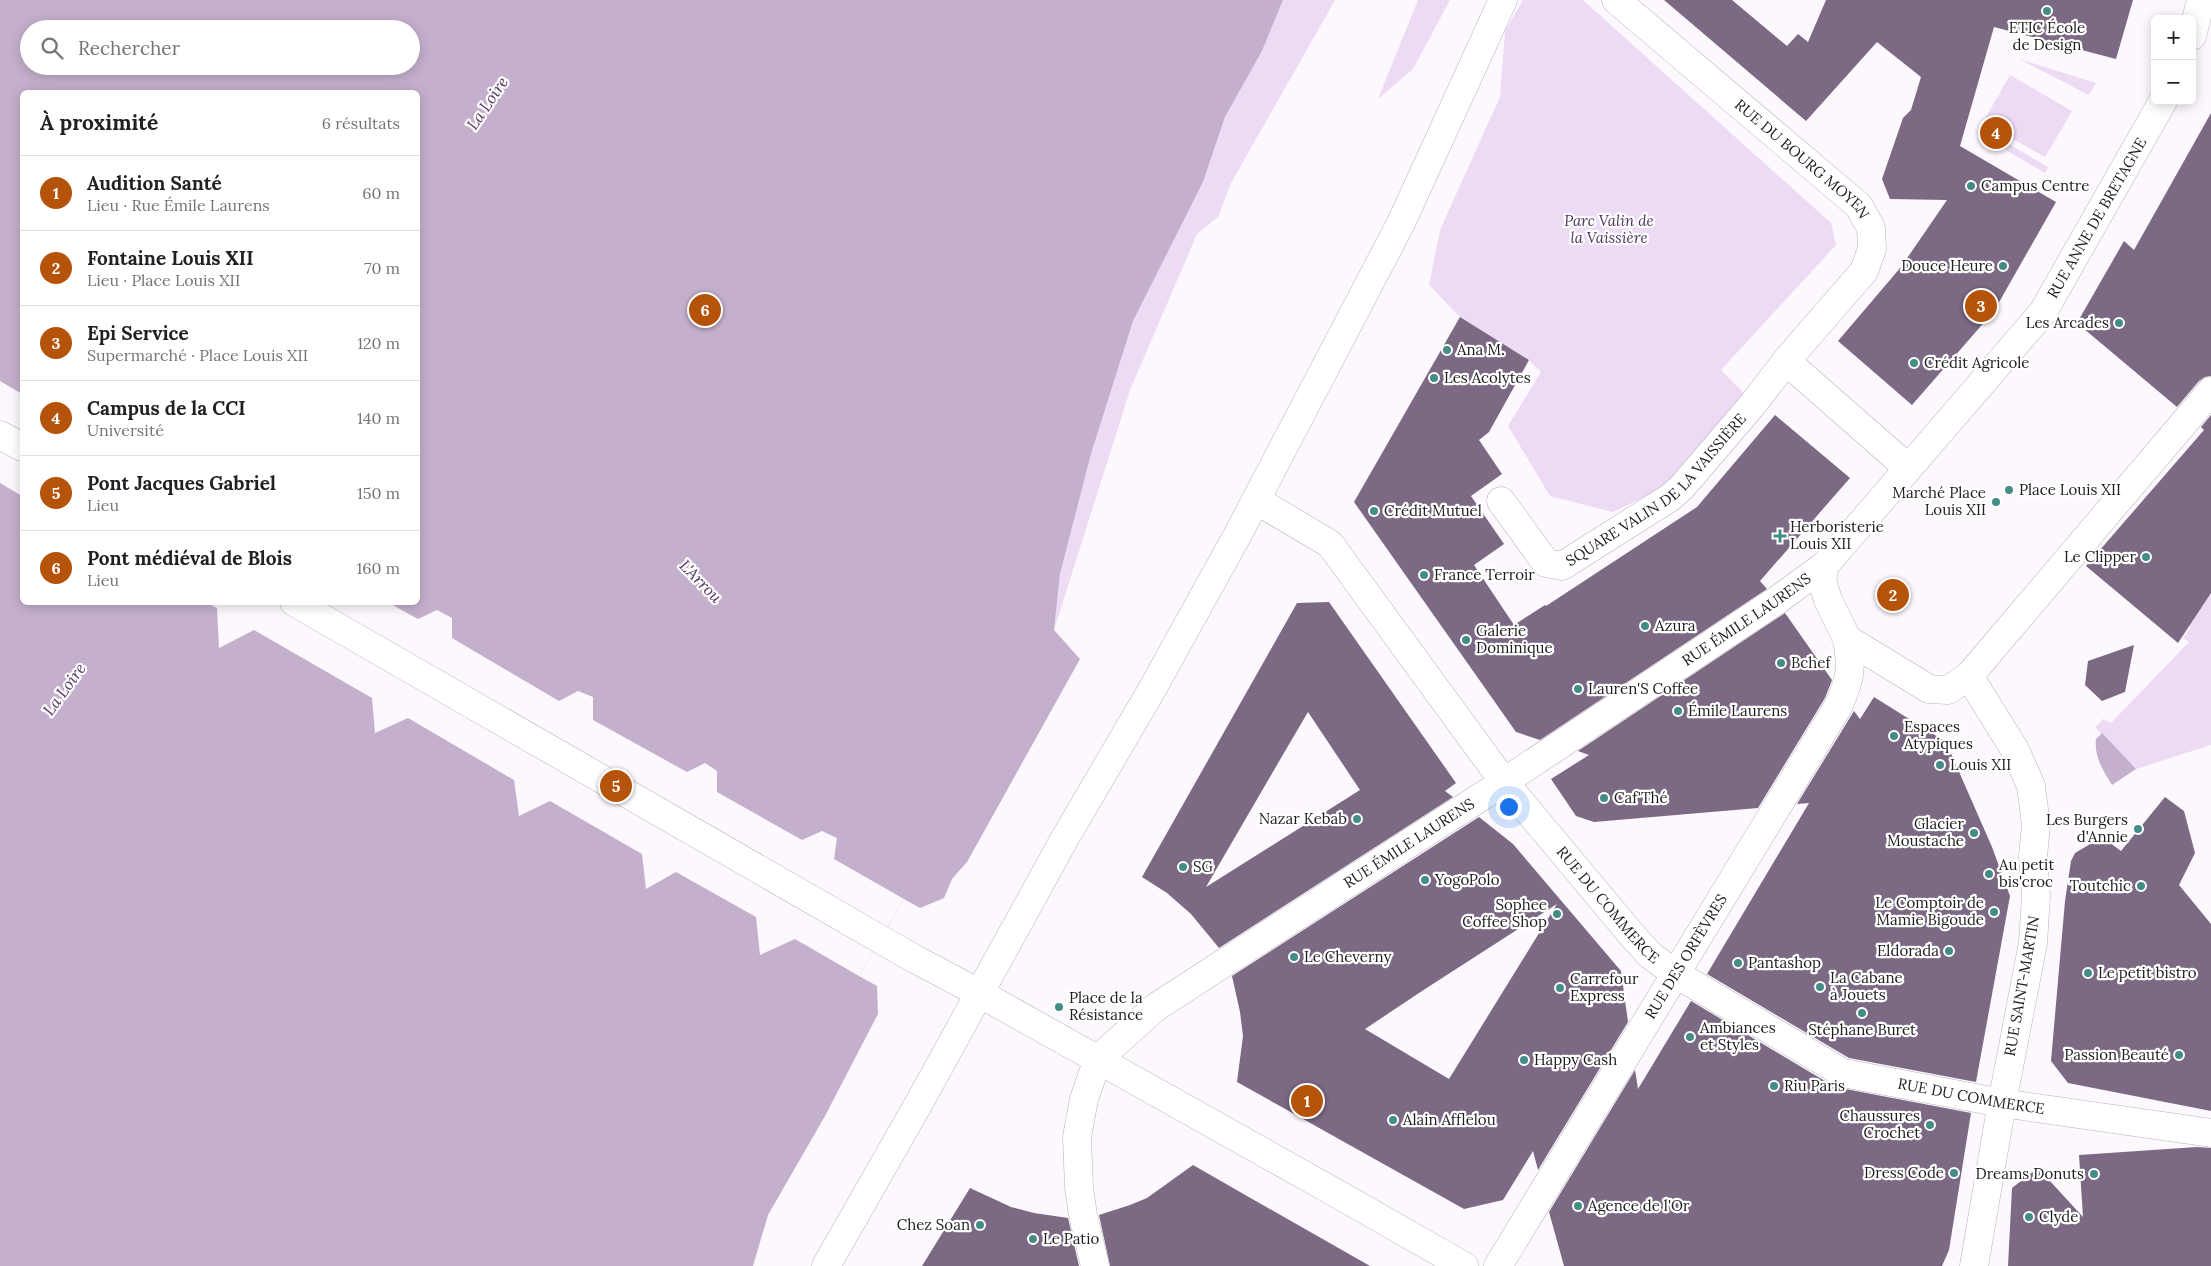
<!DOCTYPE html>
<html lang="fr">
<head>
<meta charset="utf-8">
<style>
	:root { --surface:#fff; --page:#f6f6f6; --text:#202124; --muted:#757577; --line:#e0e0e0; --accent:#b45309 }
	body { margin:0; font-family:Lora,serif; background:var(--page); color:var(--text) }
	.controls { position:absolute; right:15px; top:15px; display:grid; overflow:hidden; border-radius:8px; box-shadow:0 2px 12px #0003 }
	.controls button { width:45px; height:45px; display:grid; place-items:center; padding:0; border:0; border-bottom:1px solid var(--line); background:var(--surface); color:var(--text); font:25px sans-serif }
	.you { position:absolute; left:1508px; top:806px; width:18px; height:18px; margin:-12px; border:4px solid #fff; border-radius:50%; background:#1a73e8; box-shadow:0 0 0 8px #1a73e833 }
	.badge { display:grid; place-items:center; width:32px; height:32px; border-radius:50%; background:var(--accent); color:#fff; font-size:16px; font-weight:700 }
	.pin { position:absolute; translate:-50% -50%; border:2px solid #fff; box-shadow:0 1px 5px #0006 }
	.list { margin:0; padding:0; list-style:none }
	h2 { display:flex; justify-content:space-between; align-items:center; height:65px; margin:0; padding:0 20px; font-size:21px }
	h2 small { font-size:16px; font-weight:400; color:var(--muted) }
	.list li { display:grid; grid-template-columns:32px 1fr auto; gap:15px; align-items:center; box-sizing:border-box; height:75px; padding:0 20px; border-top:1px solid var(--line) }
	.list b { display:block; font-size:19px; white-space:nowrap }
	.list p { margin:0; font-size:16px; white-space:nowrap; color:var(--muted) }
	.list em { font-size:16px; font-style:normal; color:var(--muted) }
	.icon { flex:none; width:28px; height:28px; fill:none; stroke:currentColor; stroke-width:2; stroke-linecap:round; stroke-linejoin:round }
	.map { position:relative; flex:none; width:2211px; height:1266px; overflow:hidden }
	.search { position:absolute; background:var(--surface); box-shadow:0 2px 12px #0003; left:20px; top:20px; width:400px; height:55px; display:flex; align-items:center; gap:12px; box-sizing:border-box; padding:0 18px; border-radius:28px; color:var(--muted); font-size:19px }
	.panel { position:absolute; background:var(--surface); box-shadow:0 2px 12px #0003; left:20px; top:90px; width:400px; height:515px; border-radius:8px }
	.map>svg:first-child { display:block }
	.green { fill:#eddaf5 }
	.water { fill:#c4afcd; fill-rule:evenodd }
	.pier { fill:#fcf8fd }
	.building { fill:#7c6984; fill-rule:evenodd }
	.lines { fill:none; stroke-linecap:round; stroke-linejoin:round }
	.street-casing { stroke:#b6b3b8; stroke-width:29 }
	.secondary-casing { stroke:#b6b3b8; stroke-width:29 }
	.primary-casing { stroke:#b6b3b8; stroke-width:29 }
	.street { stroke:#fff; stroke-width:28 }
	.secondary { stroke:#fff; stroke-width:28 }
	.primary { stroke:#fff; stroke-width:28 }
	.poi-dot { fill:#448c87; stroke:#fff; stroke-width:2 }
	.labels { text-anchor:middle; stroke-width:4.5; stroke-linejoin:round; paint-order:stroke }
	.poi-label { font-size:15px; fill:#1d1c1e; stroke:#fff; text-anchor:start }
	.street-label { font-size:15px; fill:#1d1c1e; stroke:#fff }
	.park-label { font-size:15px; font-style:italic; fill:#51345d; stroke:#fff }
	.water-label { font-size:16px; font-style:italic; fill:#543660; stroke:#fff }
</style>
</head>
<body>
<div class="map">
<svg width="2211" height="1266" viewBox="0 0 2211 1266">
	<rect width="100%" height="100%" fill="#fcf8fd"/>
	<!-- green -->
	<path class="green" d="M1283 0H1335L1231 183 1218 217 1197 234 1130 390 1054 630 1060 574 1091 454 1133 321 1203 182 1225 117 1262 51Z
		M1418 0H1450L1413 69 1378 99Z
		M1523 0H1583L1831 223 1836 245 1721 370 1745 394 1665 487 1613 512 1550 496 1508 426 1541 372 1529 360 1460 317 1429 285 1440 230 1500 97 1505 31Z
		M2019 59 2096 83 2089 95Z
		M2010 75 2072 111 2045 157 1983 122Z
		M1980 127 2048 167 2045 173 1977 133Z
		M2211 593V745L2136 769 2095 727 2103 719 2111 723 2189 642 2183 638 2191 627 2176 618 2188 598 2202 607Z"/>
	<!-- water -->
	<path class="water" d="M0 0H1283L1262 51 1225 117 1203 182 1133 321 1091 454 1060 574 1054 630 1080 659 967 862 952 879 944 898 920 908 904 899 859 976 877 986 878 1014 825 1116 768 1215 753 1266H0ZM29 29H411V66H29ZM22 92H418V602H22Z
		M2102 733 2136 769 2112 785C2103 770 2094 757 2096 739Z"/>
	<!-- pier -->
	<path class="pier" d="M0 381 22 394V496L0 483Z
		M207 603H389L418 619 437 610 452 618V638L559 701 578 691 593 697V720L687 772 705 763 717 771V792L802 840 822 831 837 838 834 859 904 899 859 976 795 939 760 955 756 917 676 872 646 889 642 854 550 801 519 816 514 780 408 718 375 733 372 698 254 630 219 648 217 608Z"/>
	<!-- building -->
	<path class="building" d="M1664 0H1732L1787 46 1798 34 1808 42 1826 0H2133L2116 59 1994 27 1960 146 2056 202 1994 311 1912 405 1838 341 1901 267 1947 200 1890 199 1882 179 1903 118 1911 110 1921 77 1877 42 1806 121Z
		M2211 113V376L2205 377 2199 381 2177 407 2077 323 2124 241 2134 250Z
		M1460 317 1529 360 1489 432 1479 440 1502 474 1471 496 1504 544 1474 565 1514 625 1545 605 1546 606 1697 507 1775 415 1850 478 1760 581 1767 589 1540 740 1516 732 1354 502Z
		M2211 415V593L2178 643 2086 566 2204 430 2201 427Z
		M1329 602 1456 783 1445 791 1453 797 1219 948 1191 914 1167 893 1142 877 1297 603ZM1308 712 1360 790 1206 887 1281 758Z
		M1785 613 1832 680 1825 698 1758 808 1594 822 1576 816 1551 779 1589 755 1578 751Z
		M2134 645 2125 692 2102 701 2085 685 2088 661Z
		M1874 697 1946 742 1992 847 2010 896 1976 1082 1849 1058 1707 974 1809 803 1797 804 1854 711 1860 719Z
		M2165 797 2184 811 2195 853 2179 885 2211 924V1111L2068 1083 2051 1061 2065 901 2071 861 2075 853 2102 837 2121 851Z
		M1479 817 1513 844 1621 971 1628 1022 1538 1170 1533 1151 1503 1200 1464 1209 1237 1082 1243 1036 1240 1012 1232 976ZM1557 904 1449 1079 1365 1029 1422 991Z
		M1691 1001 1835 1087 1971 1113 1949 1250 1942 1266H1564L1549 1212 1635 1070 1638 1089Z
		M2197 1147 2211 1148V1266H2008L2012 1188 2038 1168 2083 1217 2079 1155Z
		M1193 1165 1254 1200 1370 1266H1110L1099 1215 1130 1205 1147 1198Z
		M970 1188 1011 1207 1034 1213 1068 1218 1079 1266H922Z"/>
	<g class="lines">
		<!-- street casing -->
		<g class="street-casing">
			<g id="street">
				<path id="s1" d="M1616 0 1859 206 1871 228 1872 249 1864 271 1786 361 1908 468"/>
				<path d="M2192 36 2201 0"/>
				<path d="M2163 101 2043 312 1825 565 1822 580 1828 600 1847 639 1929 689 1948 690 1969 676 2211 391"/>
				<path id="s2" d="M1256 500 1330 544 1504 782 1631 934 1650 955 1676 974 1843 1073 2002 1103 2211 1133"/>
				<path id="s3" d="M1501 501 1546 563 1562 566 1671 497 1682 487 1753 404 1786 361"/>
				<path d="M1969 676 2015 750 2031 786 2036 825 2033 856 2036 896 2033 943 2002 1103 1974 1266"/>
				<path d="M979 993C1142 1083 1303 1174 1464 1266"/>
				<path id="s4" d="M1095 1266 1083 1215 1079 1188 1077 1137 1084 1099 1098 1059 1156 1007 1504 782 1776 601 1825 565"/>
				<path id="s5" d="M1498 1266 1839 705C1851 676 1852 670 1847 639"/>
			</g>
		</g>
		<!-- secondary casing -->
		<g class="secondary-casing">
			<path id="secondary" d="M0 435 22 447
				M294 602 913 958 979 993"/>
		</g>
		<!-- primary casing -->
		<g class="primary-casing">
			<path id="primary" d="M826 1266 919 1103 1065 838 1150 693 1237 536 1401 223 1503 0"/>
		</g>
		<!-- street -->
		<use href="#street" class="street"/>
		<!-- secondary -->
		<use href="#secondary" class="secondary"/>
		<!-- primary -->
		<use href="#primary" class="primary"/>
	</g>
	<!-- markers -->
	<g class="poi-dot">
		<circle cx="2047" cy="11" r="5"/>
		<circle cx="1971" cy="186" r="5"/>
		<circle cx="2003" cy="266" r="5"/>
		<circle cx="2119" cy="323" r="5"/>
		<circle cx="1447" cy="350" r="5"/>
		<circle cx="1914" cy="363" r="5"/>
		<circle cx="1434" cy="378" r="5"/>
		<circle cx="2009" cy="490" r="5"/>
		<circle cx="1996" cy="502" r="5"/>
		<circle cx="1374" cy="511" r="5"/>
		<path d="M1777.5 528.5h5v5h5v5h-5v5h-5v-5h-5v-5h5z"/>
		<circle cx="2146" cy="557" r="5"/>
		<circle cx="1424" cy="575" r="5"/>
		<circle cx="1645" cy="626" r="5"/>
		<circle cx="1466" cy="640" r="5"/>
		<circle cx="1781" cy="663" r="5"/>
		<circle cx="1578" cy="689" r="5"/>
		<circle cx="1678" cy="711" r="5"/>
		<circle cx="1894" cy="736" r="5"/>
		<circle cx="1940" cy="765" r="5"/>
		<circle cx="1604" cy="798" r="5"/>
		<circle cx="1357" cy="819" r="5"/>
		<circle cx="2138" cy="829" r="5"/>
		<circle cx="1974" cy="833" r="5"/>
		<circle cx="1183" cy="867" r="5"/>
		<circle cx="1989" cy="874" r="5"/>
		<circle cx="1425" cy="880" r="5"/>
		<circle cx="2141" cy="886" r="5"/>
		<circle cx="1994" cy="912" r="5"/>
		<circle cx="1557" cy="914" r="5"/>
		<circle cx="1949" cy="951" r="5"/>
		<circle cx="1294" cy="957" r="5"/>
		<circle cx="1738" cy="963" r="5"/>
		<circle cx="2088" cy="973" r="5"/>
		<circle cx="1820" cy="987" r="5"/>
		<circle cx="1560" cy="988" r="5"/>
		<circle cx="1059" cy="1007" r="5"/>
		<circle cx="1862" cy="1013" r="5"/>
		<circle cx="1690" cy="1037" r="5"/>
		<circle cx="2179" cy="1055" r="5"/>
		<circle cx="1524" cy="1060" r="5"/>
		<circle cx="1774" cy="1086" r="5"/>
		<circle cx="1393" cy="1120" r="5"/>
		<circle cx="1930" cy="1125" r="5"/>
		<circle cx="1954" cy="1173" r="5"/>
		<circle cx="2094" cy="1174" r="5"/>
		<circle cx="1578" cy="1206" r="5"/>
		<circle cx="2029" cy="1217" r="5"/>
		<circle cx="980" cy="1225" r="5"/>
		<circle cx="1033" cy="1239" r="5"/>
	</g>
	<g class="labels">
		<!-- poi labels -->
		<g class="poi-label">
			<text x="2047" y="33" text-anchor="middle">ETIC École<tspan x="2047" dy="17">de Design</tspan></text>
			<text x="1981" y="191">Campus Centre</text>
			<text x="1993" y="271" text-anchor="end">Douce Heure</text>
			<text x="2109" y="328" text-anchor="end">Les Arcades</text>
			<text x="1457" y="355">Ana M.</text>
			<text x="1924" y="368">Crédit Agricole</text>
			<text x="1444" y="383">Les Acolytes</text>
			<text x="2019" y="495">Place Louis XII</text>
			<text x="1986" y="498" text-anchor="end">Marché Place<tspan x="1986" dy="17">Louis XII</tspan></text>
			<text x="1384" y="516">Crédit Mutuel</text>
			<text x="1790" y="532">Herboristerie<tspan x="1790" dy="17">Louis XII</tspan></text>
			<text x="2136" y="562" text-anchor="end">Le Clipper</text>
			<text x="1434" y="580">France Terroir</text>
			<text x="1655" y="631">Azura</text>
			<text x="1476" y="636">Galerie<tspan x="1476" dy="17">Dominique</tspan></text>
			<text x="1791" y="668">Bchef</text>
			<text x="1588" y="694">Lauren'S Coffee</text>
			<text x="1688" y="716">Émile Laurens</text>
			<text x="1904" y="732">Espaces<tspan x="1904" dy="17">Atypiques</tspan></text>
			<text x="1950" y="770">Louis XII</text>
			<text x="1614" y="803">Caf'Thé</text>
			<text x="1347" y="824" text-anchor="end">Nazar Kebab</text>
			<text x="2128" y="825" text-anchor="end">Les Burgers<tspan x="2128" dy="17">d'Annie</tspan></text>
			<text x="1964" y="829" text-anchor="end">Glacier<tspan x="1964" dy="17">Moustache</tspan></text>
			<text x="1999" y="870">Au petit<tspan x="1999" dy="17">bis'croc</tspan></text>
			<text x="1193" y="872">SG</text>
			<text x="1435" y="885">YogoPolo</text>
			<text x="2131" y="891" text-anchor="end">Toutchic</text>
			<text x="1984" y="908" text-anchor="end">Le Comptoir de<tspan x="1984" dy="17">Mamie Bigoude</tspan></text>
			<text x="1547" y="910" text-anchor="end">Sophee<tspan x="1547" dy="17">Coffee Shop</tspan></text>
			<text x="1939" y="956" text-anchor="end">Eldorada</text>
			<text x="1304" y="962">Le Cheverny</text>
			<text x="1748" y="968">Pantashop</text>
			<text x="2098" y="978">Le petit bistro</text>
			<text x="1830" y="983">La Cabane<tspan x="1830" dy="17">à Jouets</tspan></text>
			<text x="1570" y="984">Carrefour<tspan x="1570" dy="17">Express</tspan></text>
			<text x="1069" y="1003">Place de la<tspan x="1069" dy="17">Résistance</tspan></text>
			<text x="1700" y="1033">Ambiances<tspan x="1700" dy="17">et Styles</tspan></text>
			<text x="1862" y="1035" text-anchor="middle">Stéphane Buret</text>
			<text x="2169" y="1060" text-anchor="end">Passion Beauté</text>
			<text x="1534" y="1065">Happy Cash</text>
			<text x="1784" y="1091">Riu Paris</text>
			<text x="1920" y="1121" text-anchor="end">Chaussures<tspan x="1920" dy="17">Crochet</tspan></text>
			<text x="1403" y="1125">Alain Afflelou</text>
			<text x="1944" y="1178" text-anchor="end">Dress Code</text>
			<text x="2084" y="1179" text-anchor="end">Dreams Donuts</text>
			<text x="1588" y="1211">Agence de l'Or</text>
			<text x="2039" y="1222">Clyde</text>
			<text x="970" y="1230" text-anchor="end">Chez Soan</text>
			<text x="1043" y="1244">Le Patio</text>
		</g>
		<!-- street labels -->
		<g class="street-label">
			<text dy="5" stroke="none"><textPath href="#s1" startOffset="245">RUE DU BOURG MOYEN</textPath></text>
			<text transform="translate(2097 218) rotate(-60)" y="5">RUE ANNE DE BRETAGNE</text>
			<text dy="5" stroke="none"><textPath href="#s3" startOffset="215">SQUARE VALIN DE LA VAISSIÈRE</textPath></text>
			<text dy="5" stroke="none"><textPath href="#s4" startOffset="996">RUE ÉMILE LAURENS</textPath></text>
			<text dy="5" stroke="none"><textPath href="#s4" startOffset="591">RUE ÉMILE LAURENS</textPath></text>
			<text dy="5" stroke="none"><textPath href="#s2" startOffset="542">RUE DU COMMERCE</textPath></text>
			<text dy="5" stroke="none"><textPath href="#s5" startOffset="362">RUE DES ORFÈVRES</textPath></text>
			<text transform="translate(2022 986) rotate(-80)" y="5">RUE SAINT-MARTIN</text>
			<text dy="5" stroke="none"><textPath href="#s2" startOffset="964">RUE DU COMMERCE</textPath></text>
		</g>
		<!-- park labels -->
		<g class="park-label">
			<text x="1609" y="226">Parc Valin de<tspan x="1609" dy="17">la Vaissière</tspan></text>
		</g>
		<!-- water labels -->
		<g class="water-label">
			<text transform="translate(487 103) rotate(-56)" y="6">La Loire</text>
			<text transform="translate(701 581) rotate(46)" y="6">L'Arrou</text>
			<text transform="translate(64 689) rotate(-54)" y="6">La Loire</text>
		</g>
	</g>
</svg>
<div class="controls">
<button>+</button>
<button>−</button>
</div>
<div class="you"></div>
<div class="pin badge" style="left:1307px;top:1101px">1</div>
<div class="pin badge" style="left:1893px;top:595px">2</div>
<div class="pin badge" style="left:1981px;top:306px">3</div>
<div class="pin badge" style="left:1996px;top:133px">4</div>
<div class="pin badge" style="left:616px;top:786px">5</div>
<div class="pin badge" style="left:705px;top:310px">6</div>
<div class="search"><svg class="icon" aria-label="search" viewBox="0 0 24 24"><circle cx="10" cy="10" r="6"/><path d="M15 15l6 6"/></svg>Rechercher</div>
<section class="panel">
<h2>À proximité<small>6 résultats</small></h2>
<ul class="list">
<li><span class="badge">1</span><div><b>Audition Santé</b><p>Lieu · Rue Émile Laurens</p></div><em>60 m</em></li>
<li><span class="badge">2</span><div><b>Fontaine Louis XII</b><p>Lieu · Place Louis XII</p></div><em>70 m</em></li>
<li><span class="badge">3</span><div><b>Epi Service</b><p>Supermarché · Place Louis XII</p></div><em>120 m</em></li>
<li><span class="badge">4</span><div><b>Campus de la CCI</b><p>Université</p></div><em>140 m</em></li>
<li><span class="badge">5</span><div><b>Pont Jacques Gabriel</b><p>Lieu</p></div><em>150 m</em></li>
<li><span class="badge">6</span><div><b>Pont médiéval de Blois</b><p>Lieu</p></div><em>160 m</em></li>
</ul>
</section>
</div>
</body>
</html>
